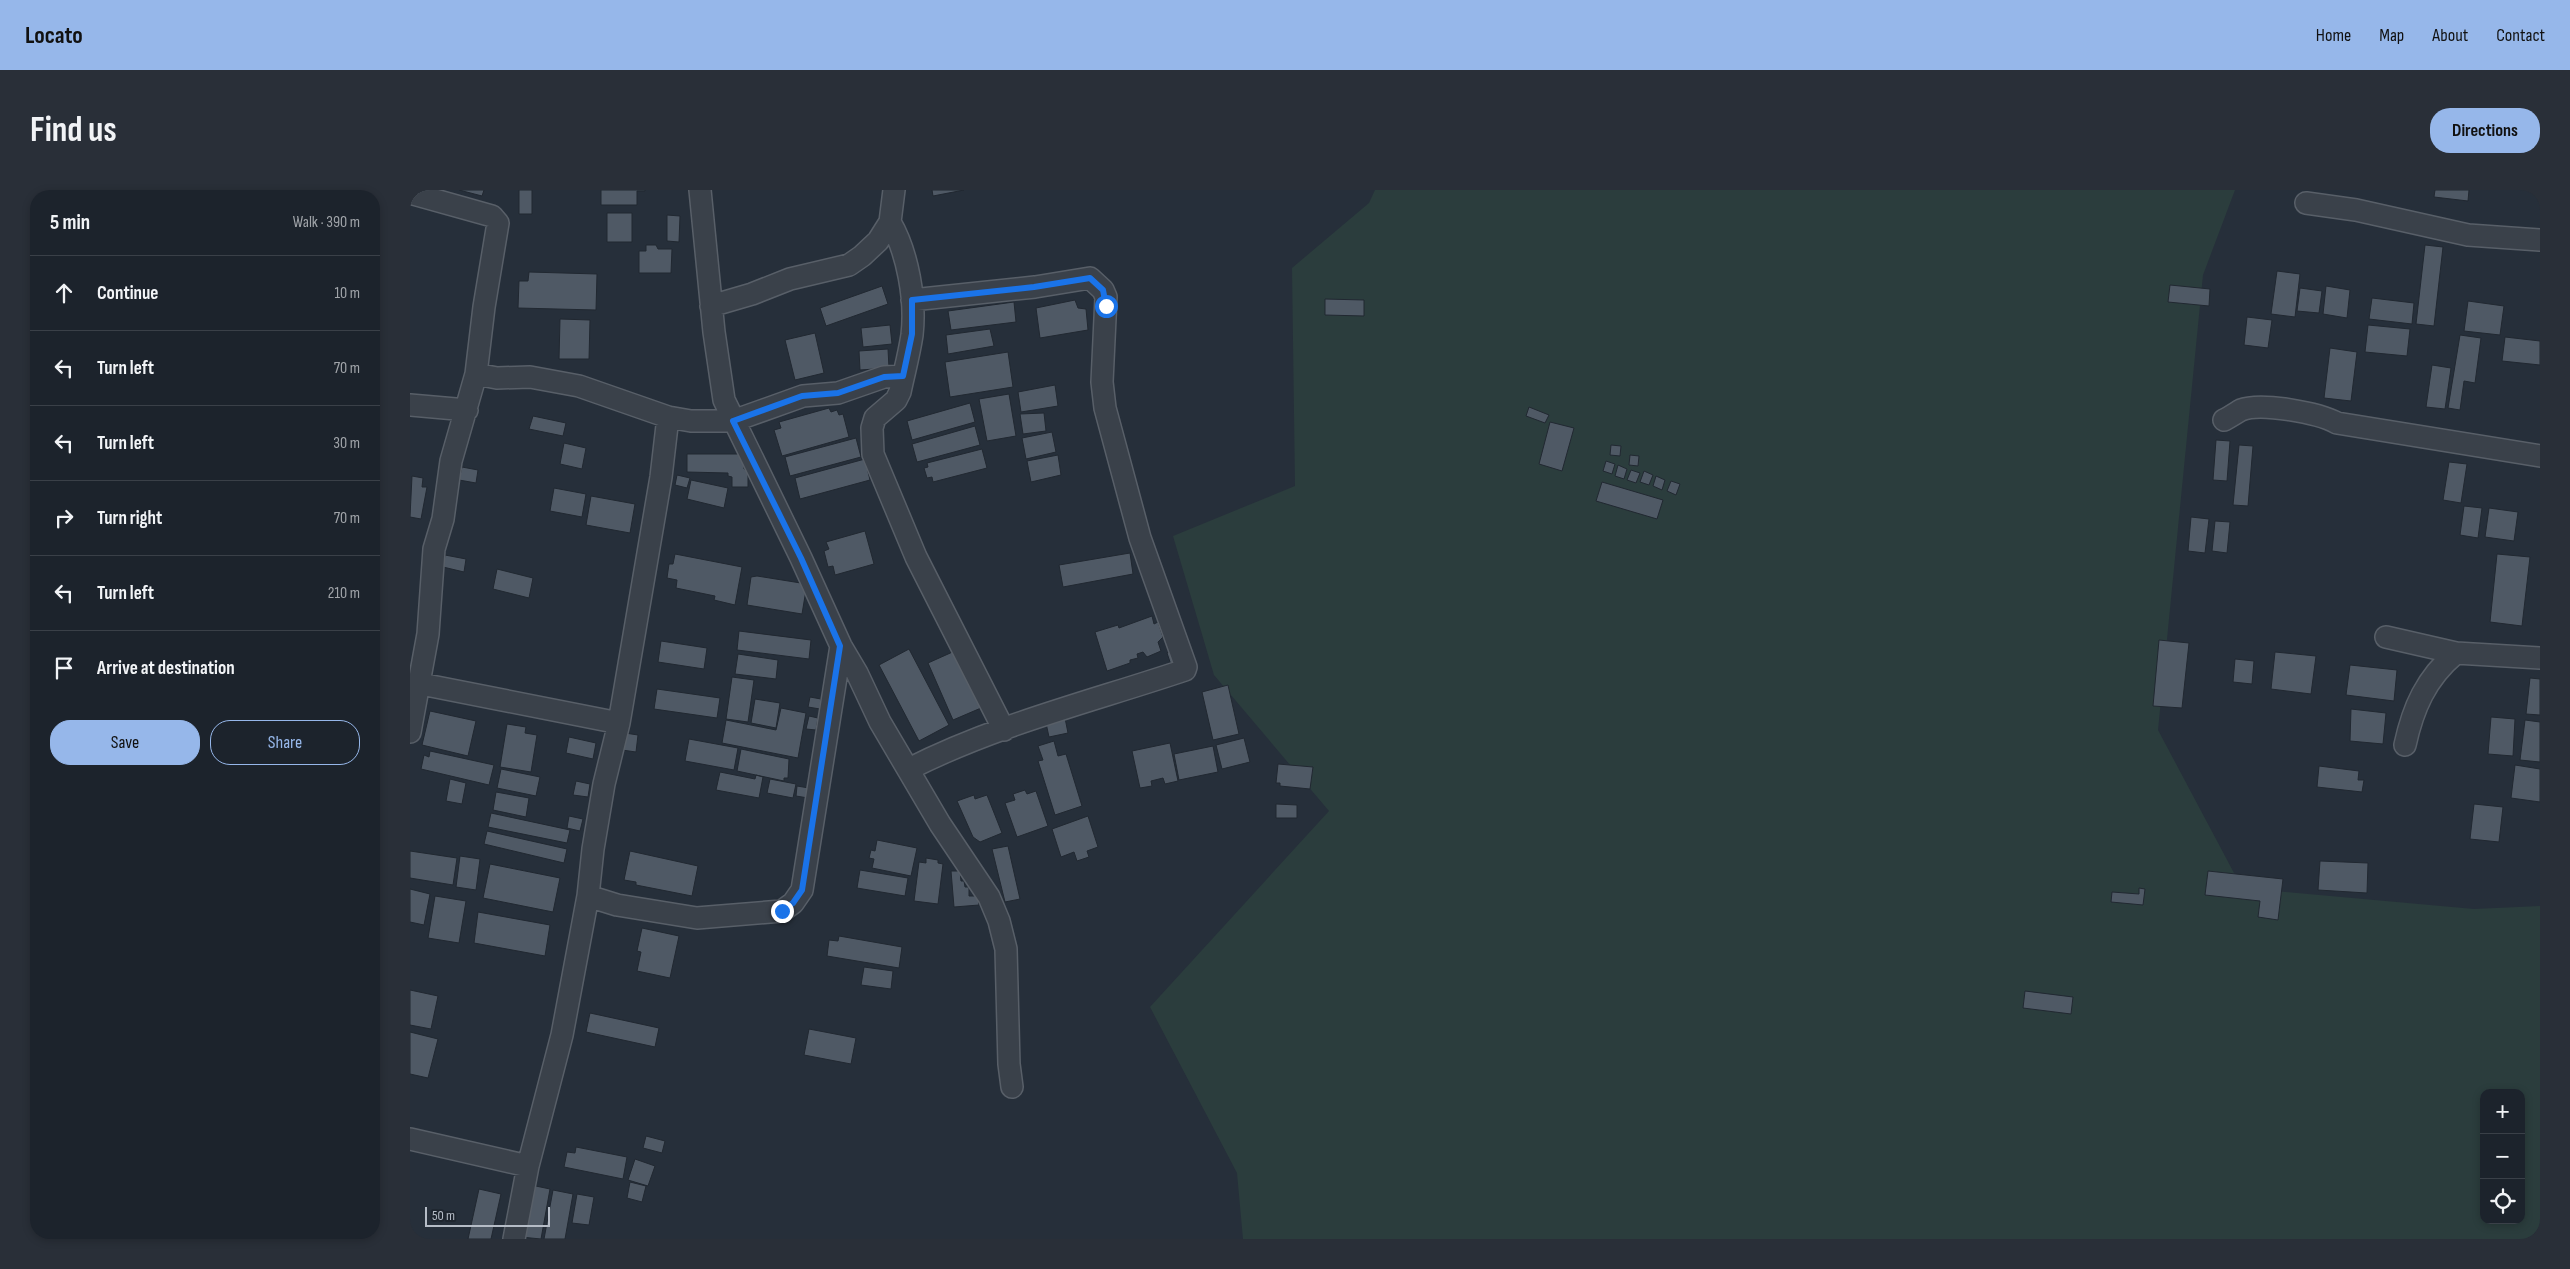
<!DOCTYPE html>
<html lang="en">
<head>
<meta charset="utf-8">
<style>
	:root { --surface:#1c232c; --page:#292f38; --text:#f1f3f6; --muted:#a0a4a9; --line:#3a4048; --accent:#96b7ea }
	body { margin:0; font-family:"Sofia Sans Condensed",sans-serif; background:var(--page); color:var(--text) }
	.controls { position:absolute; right:15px; bottom:15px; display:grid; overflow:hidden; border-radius:10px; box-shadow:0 2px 8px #0003 }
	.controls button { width:45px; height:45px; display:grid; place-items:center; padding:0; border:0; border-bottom:1px solid var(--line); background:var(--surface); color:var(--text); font:25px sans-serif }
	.scale { position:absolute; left:15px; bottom:12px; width:125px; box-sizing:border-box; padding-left:5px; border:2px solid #b5bcc6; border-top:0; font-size:14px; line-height:18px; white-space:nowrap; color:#b5bcc6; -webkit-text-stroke:4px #1f262f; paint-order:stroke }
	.stop { position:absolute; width:15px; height:15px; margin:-11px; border:4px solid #1a73e8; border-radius:50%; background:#fff }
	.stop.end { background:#1a73e8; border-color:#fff; box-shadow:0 1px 5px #0008 }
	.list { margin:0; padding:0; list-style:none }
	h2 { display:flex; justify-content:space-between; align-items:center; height:65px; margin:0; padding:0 20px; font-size:21px }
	h2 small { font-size:16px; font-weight:400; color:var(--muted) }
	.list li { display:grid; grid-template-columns:32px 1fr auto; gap:15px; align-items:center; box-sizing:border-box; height:75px; padding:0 20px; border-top:1px solid var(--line) }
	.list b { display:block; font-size:19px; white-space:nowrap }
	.list em { font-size:16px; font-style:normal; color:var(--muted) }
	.actions { display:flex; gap:10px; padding:15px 20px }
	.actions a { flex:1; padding:11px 0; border:1px solid var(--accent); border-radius:20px; text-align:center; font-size:18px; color:var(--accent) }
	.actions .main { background:var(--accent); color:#111 }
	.icon { flex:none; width:28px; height:28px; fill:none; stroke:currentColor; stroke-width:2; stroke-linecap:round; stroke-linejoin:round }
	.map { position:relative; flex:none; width:2130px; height:1049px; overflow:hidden; border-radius:20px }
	header { display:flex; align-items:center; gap:30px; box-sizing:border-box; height:70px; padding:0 25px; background:var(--accent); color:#111 }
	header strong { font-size:24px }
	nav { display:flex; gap:28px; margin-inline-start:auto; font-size:18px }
	.intro { display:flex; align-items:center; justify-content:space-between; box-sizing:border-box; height:120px; padding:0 30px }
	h1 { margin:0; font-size:35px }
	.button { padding:12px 22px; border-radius:20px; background:var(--accent); color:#111; font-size:18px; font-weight:700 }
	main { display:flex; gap:30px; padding:0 30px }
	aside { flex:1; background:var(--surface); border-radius:20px; box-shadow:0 2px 8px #0003 }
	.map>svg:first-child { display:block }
	.green { fill:#2b3d3d; fill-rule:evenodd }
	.building { fill:#4f5965; stroke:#212831 }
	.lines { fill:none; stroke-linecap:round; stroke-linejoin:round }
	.minor-casing { stroke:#585f68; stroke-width:24 }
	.minor { stroke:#3a414a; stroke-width:21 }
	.route { stroke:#1a73e8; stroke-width:6 }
</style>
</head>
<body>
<header>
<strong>Locato</strong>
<nav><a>Home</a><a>Map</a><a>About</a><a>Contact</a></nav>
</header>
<div class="intro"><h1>Find us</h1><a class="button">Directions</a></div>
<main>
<aside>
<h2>5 min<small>Walk · 390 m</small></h2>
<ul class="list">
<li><svg class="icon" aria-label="ahead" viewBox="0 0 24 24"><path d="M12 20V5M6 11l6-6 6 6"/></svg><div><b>Continue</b></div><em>10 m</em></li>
<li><svg class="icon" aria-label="left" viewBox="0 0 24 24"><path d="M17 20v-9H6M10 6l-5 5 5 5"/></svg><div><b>Turn left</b></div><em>70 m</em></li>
<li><svg class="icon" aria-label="left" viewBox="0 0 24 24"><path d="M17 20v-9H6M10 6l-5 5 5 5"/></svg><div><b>Turn left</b></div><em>30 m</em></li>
<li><svg class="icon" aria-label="right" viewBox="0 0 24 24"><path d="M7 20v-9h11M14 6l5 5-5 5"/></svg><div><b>Turn right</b></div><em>70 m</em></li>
<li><svg class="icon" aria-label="left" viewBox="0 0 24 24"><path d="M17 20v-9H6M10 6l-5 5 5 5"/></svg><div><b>Turn left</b></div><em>210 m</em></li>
<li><svg class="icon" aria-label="arrive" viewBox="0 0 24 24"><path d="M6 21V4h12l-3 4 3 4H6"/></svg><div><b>Arrive at destination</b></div></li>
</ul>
<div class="actions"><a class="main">Save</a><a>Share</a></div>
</aside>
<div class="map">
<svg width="2130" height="1049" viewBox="0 0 2130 1049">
	<rect width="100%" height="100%" fill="#262f3a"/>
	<!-- green -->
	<path class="green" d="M965 0H1825L1793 85 1748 540 1832 698 2064 719 2130 716V1049H833L827 983 740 817 919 621 804 485 763 346 885 296 882 78 959 13ZM2074 903H2111V1030H2074Z"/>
	<!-- building -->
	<path class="building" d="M49 0H74L72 6Z
		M109 0H122V24H109Z
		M191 0H235V1H227V15H191Z
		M522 0H554L523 6Z
		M2025 0H2059L2058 11 2024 7Z
		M197 23H222V52H197Z
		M257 25 270 26 269 52 257 51Z
		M236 55H246L248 59H262L261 83H229V61H236Z
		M2015 55 2033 57 2024 136 2006 134Z
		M1867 81 1890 84 1885 127 1861 124Z
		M119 82 187 84 186 120 108 118 109 91H118Z
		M1760 95 1800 99 1799 116 1758 112Z
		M472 96 478 114 416 136 410 118Z
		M1916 96 1940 100 1937 128 1913 124Z
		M1890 98 1912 101 1909 123 1887 121Z
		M1962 108 2004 113 2002 134 1959 129Z
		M915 109 954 110V126L915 125Z
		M665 110 668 118 676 119 678 140 630 148 626 118Z
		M2058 111 2094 116 2090 145 2054 141Z
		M604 112 606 132 541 140 538 121Z
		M1837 127 1862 130 1858 158 1834 155Z
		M150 129 180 130 179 169H149Z
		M480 135 482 154 453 157 451 138Z
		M1958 135 2000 139 1997 166 1955 162Z
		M580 139 584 156 538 164 536 145Z
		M405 143 414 183 385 190 375 150Z
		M2050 145 2071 148 2065 193 2054 191 2050 220 2038 218Z
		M2095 147 2130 151V175L2092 171Z
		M1920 158 1947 162 1941 211 1914 208Z
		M478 159 479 178 450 180 449 161Z
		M598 162 603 197 540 207 535 172Z
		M2022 175 2041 178 2035 219 2016 217Z
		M645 195 648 216 611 222 608 202Z
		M599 204 606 246 577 251 569 209Z
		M560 213 565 232 502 250 497 231Z
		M1119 217 1139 225 1135 233 1116 226Z
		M419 218 421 222 427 220 429 225 433 224 439 247 372 266 364 240 371 238 369 232Z
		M634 223 636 241 613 244 610 224Z
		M123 226 156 233 153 246 119 239Z
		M1140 232 1164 238 1152 281 1129 274Z
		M565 236 570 255 507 272 502 254Z
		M642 242 646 262 616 269 612 248Z
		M446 248 451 267 380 286 375 267Z
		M1806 250 1820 251 1817 291 1803 290Z
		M154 253 176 258 172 279 150 274Z
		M1201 255 1211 256 1210 266 1200 265Z
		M1829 255 1843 256 1838 316 1823 315Z
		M572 259 577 278 523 292 522 287 517 288 514 278 518 277 517 273Z
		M277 264H334V279H338V297H322V287L318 286V283L277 282Z
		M648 265 651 285 621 292 617 271Z
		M1220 265 1229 266 1228 276 1219 275Z
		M455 269 460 290 390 309 385 288Z
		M1196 271 1205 274 1202 284 1193 281Z
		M2039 272 2057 274 2051 313 2033 310Z
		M1208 275 1217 279 1214 289 1205 286Z
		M52 277 68 280 66 293 49 290Z
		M1221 280 1230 283 1226 293 1217 290Z
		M1234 281 1243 285 1239 295 1230 292Z
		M267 285 280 288 277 298 265 295Z
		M2 286 13 288 12 297H17L11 329 0 327Z
		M1246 286 1255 290 1252 300 1243 296Z
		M281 290 318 298 314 318 277 309Z
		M1261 291 1270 294 1266 305 1257 301Z
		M1192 292 1253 310 1247 329 1186 311Z
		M144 298 176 304 172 327 140 321Z
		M181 306 225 314 220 343 176 335Z
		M2054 316 2072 318 2068 348 2050 345Z
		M2079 318 2108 322 2104 351 2075 347Z
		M1781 327 1799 329 1795 363 1778 361Z
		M1805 331 1820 332 1817 363 1802 361Z
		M455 341 464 374 425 385 423 376 418 377 414 361 419 359 416 352Z
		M720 363 723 384 653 397 649 375Z
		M265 364 332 377 325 415 304 410 305 406 266 398 267 390 257 388 259 374H263Z
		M2087 364 2120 367 2112 436 2080 432Z
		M35 365 56 369 54 382 33 377Z
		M87 379 123 388 119 408 83 399Z
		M347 386 397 394 392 424 337 415 341 387Z
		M742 426 744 434 748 432 753 447 748 452 751 461 737 467 733 462 727 464 728 468 720 470V473L697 481 685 442 708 435 709 438Z
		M329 441 401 450 399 469 327 460Z
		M1749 450 1779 453 1772 518 1743 516Z
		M251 451 297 458 294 479 248 472Z
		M768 458 773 470 761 475 757 463Z
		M499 459 539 535 509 551 469 475Z
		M547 460 571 518 543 530 518 473Z
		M1865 462 1906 466 1901 504 1861 499Z
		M328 464 368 470 366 489 325 484Z
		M1825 469 1844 471 1842 494 1823 492Z
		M1940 475 1987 480 1984 511 1936 505Z
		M322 487 344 490 338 532 316 529Z
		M2120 488 2130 489V525L2116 524Z
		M818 495 829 544 803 550 792 502Z
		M247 499 310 508 307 528 244 519Z
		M400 507 411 509 410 519 398 517Z
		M345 509 370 513 366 538 341 533Z
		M371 518 396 523 388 568 312 553 316 530 366 540Z
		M1941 519 1976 523 1973 554 1940 551Z
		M20 521 66 531 58 566 12 555Z
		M399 526 408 528 406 540 396 539Z
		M2081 527 2105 529 2103 566 2078 564Z
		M655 528 658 543 639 547 636 533Z
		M2115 530 2130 532V572L2110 570Z
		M97 534 116 537 115 543 127 545 121 582 90 577Z
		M215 543 228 545 226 562 212 560Z
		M159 547 186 553 183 569 156 563Z
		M834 548 840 572 812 579 806 555Z
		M279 549 328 558 324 580 275 571Z
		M644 551 648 566 656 564 672 616 645 625 628 571 633 570 628 556Z
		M760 553 768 591 755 594 753 588 741 591 742 596 730 598 722 561Z
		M803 556 808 582 769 590 764 564Z
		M331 559 379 569 378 588H374V591L327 581Z
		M20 561 84 575 79 595 11 579 14 565 19 567Z
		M868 574 903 577 900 599 870 596V593H866Z
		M2105 575 2130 579V612L2101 608Z
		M1909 576 1949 581 1948 590H1954L1952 602 1907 597Z
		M91 579 130 587 126 606 87 598Z
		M310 582 345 589 346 585 353 587 349 608 306 600Z
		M40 589 56 593 52 614 36 611Z
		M360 589 386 594 383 608 357 603Z
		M166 591 180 594 178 607 163 605Z
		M387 596 399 598 398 608 386 606Z
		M615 600 617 604 626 601 638 636 607 647 595 613 605 610 603 604Z
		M86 602 119 608 116 627 83 620Z
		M564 605 565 609 577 605 592 643 570 652 563 647 547 611Z
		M866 614 887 615V628H866Z
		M2064 614 2093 617 2089 652 2060 649Z
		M81 623 160 640 157 653 78 637Z
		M159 626 173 629 170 641 157 638Z
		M678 626 688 657 677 661 679 667 667 671 664 662 651 667 642 639Z
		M77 641 157 659 154 673 74 654Z
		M467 650 507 658 501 686 462 678 464 669 459 668 461 660 465 661Z
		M598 656 610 709 595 712 582 659Z
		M0 661 47 668 43 695 0 688Z
		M220 661 288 676 282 706 226 695V692L214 690Z
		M50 666 70 669 66 700 46 697Z
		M516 668 528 670V673L533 674 528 714 504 711 509 672 516 673Z
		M1910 671 1958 673 1957 703 1908 700Z
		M80 674 150 688 143 722 73 708Z
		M450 680 498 688 495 706 447 698Z
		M541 681H550L551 691H554L555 697H559V706H568L569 715 544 717Z
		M1798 681 1873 689 1868 730 1848 727 1850 711 1795 705Z
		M1729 698 1735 699 1733 715 1701 712 1702 702 1729 704Z
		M0 699 20 704 14 735 0 732Z
		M25 706 56 711 49 753 18 748Z
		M68 722 140 735 135 766 64 753Z
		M232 738 269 746 260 788 227 781 231 762 227 761Z
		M429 746 492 757 489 778 417 766 419 750 428 751Z
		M454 777 483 781 481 799 451 795Z
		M0 800 28 806 21 839 0 835Z
		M1615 801 1663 807 1661 824 1613 818Z
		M180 823 249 838 245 857 176 842Z
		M399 839 446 848 441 874 394 865Z
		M0 842 28 849 18 888 0 884Z
		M236 946 255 951 252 963 233 958Z
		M166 957 217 967 213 989 154 977 157 962 165 963Z
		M225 969 245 976 238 996 218 990Z
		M220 992 236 996 232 1012 217 1008Z
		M121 995 140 999 131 1049 111 1047Z
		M69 999 91 1004 81 1049H58Z
		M143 1000 163 1004 155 1049H134Z
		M167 1004 184 1007 179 1035 162 1033Z"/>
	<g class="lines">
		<!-- minor casing -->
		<g class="minor-casing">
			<path id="minor" d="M290 0 304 142 314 210 391 368 431 456 447 483 470 532 530 634 579 707 589 731 596 759 599 874 602 897
				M0 3 82 26 88 33 74 117 66 184 41 271 33 329 24 359 18 444 0 542
				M1896 13 1946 20 2058 45 2130 50
				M480 32C498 63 506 110 502 145 499 165 494 183 490 202L486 210 465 228 462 238 463 264 506 367 594 540
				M301 116 342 104 380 89 439 75 452 66 468 51 480 32 484 0
				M66 184 87 188 120 187 169 196 258 227 281 231H323L393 206 428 203 474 187 493 186
				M0 215 57 220
				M258 227 251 287 209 533 194 594 183 659 178 706 207 715 287 728 372 721 383 713 392 700 431 456
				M1814 230C1820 227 1826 223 1831 220 1851 212 1909 223 1927 233L2130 266
				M1976 447 2046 463 2130 468
				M11 494 209 533
				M1995 555C2003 518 2016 488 2046 463
				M499 579C585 535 683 511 775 480L776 477 730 348 695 218 692 192 696 107 693 100 680 88 625 97 502 110
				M0 949 118 976
				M104 1049 118 976 152 845 178 706"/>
		</g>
		<!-- minor -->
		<use href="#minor" class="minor"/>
	</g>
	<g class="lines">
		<!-- route -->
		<path class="route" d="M372 721 383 713 392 700 430 456 391 368 323 231 392 206 428 203 474 187 493 186 502 144V110L624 97 680 88 693 100 696 116"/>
	</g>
</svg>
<div class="controls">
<button>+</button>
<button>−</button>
<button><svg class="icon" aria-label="locate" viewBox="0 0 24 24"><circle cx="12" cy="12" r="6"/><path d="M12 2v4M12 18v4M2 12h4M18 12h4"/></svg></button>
</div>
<div class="scale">50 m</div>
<div class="stop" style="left:696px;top:116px"></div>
<div class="stop end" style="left:372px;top:721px"></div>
</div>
</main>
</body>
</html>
